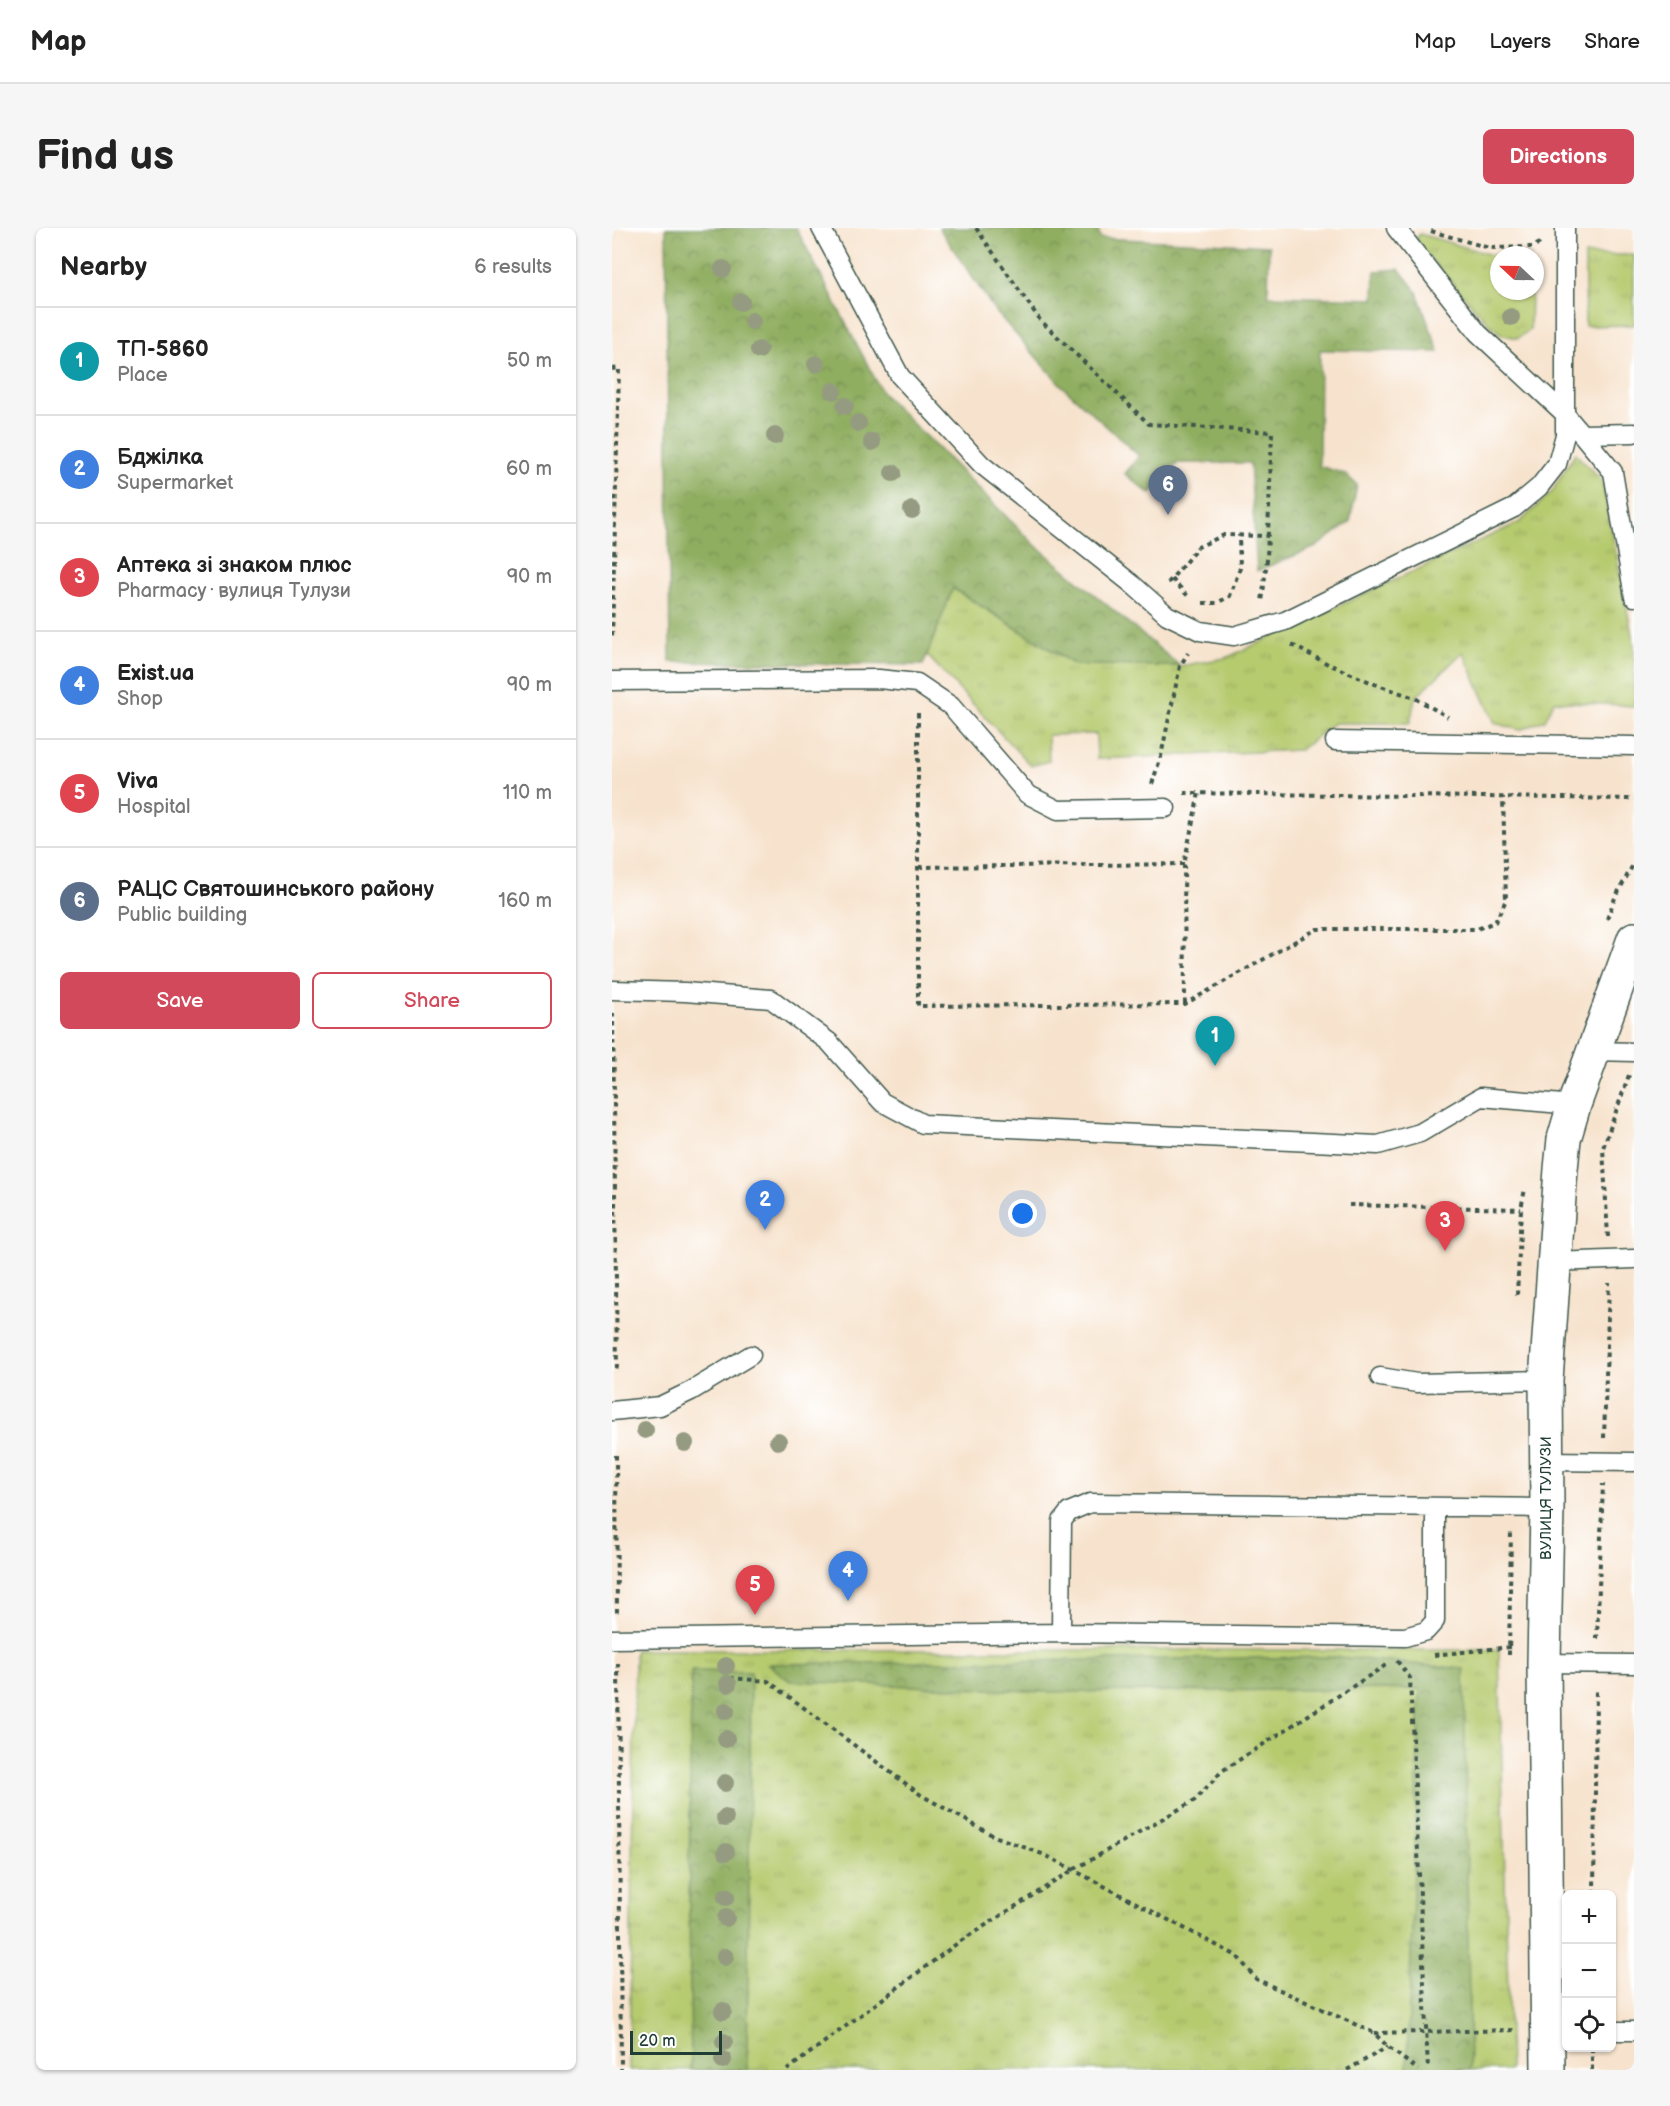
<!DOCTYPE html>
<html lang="en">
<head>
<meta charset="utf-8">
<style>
	:root { --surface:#fff; --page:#f6f6f6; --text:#222; --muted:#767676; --line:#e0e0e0; --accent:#d1495b }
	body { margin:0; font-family:"Balsamiq Sans",sans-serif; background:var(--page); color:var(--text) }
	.controls { position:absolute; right:18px; bottom:18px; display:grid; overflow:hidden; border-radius:9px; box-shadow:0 2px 4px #0004 }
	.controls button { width:54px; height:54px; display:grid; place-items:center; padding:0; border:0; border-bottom:2px solid var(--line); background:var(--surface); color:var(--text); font:30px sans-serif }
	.compass { position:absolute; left:878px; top:18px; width:54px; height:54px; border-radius:50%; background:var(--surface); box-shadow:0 2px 4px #0004; rotate:292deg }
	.scale { position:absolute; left:18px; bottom:15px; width:92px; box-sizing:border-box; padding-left:6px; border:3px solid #1f3d34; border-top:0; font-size:16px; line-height:21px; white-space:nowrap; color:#1f3d34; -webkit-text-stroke:4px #fff; paint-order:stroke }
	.you { position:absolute; left:411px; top:986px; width:21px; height:21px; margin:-15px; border:4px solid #fff; border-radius:50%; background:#1a73e8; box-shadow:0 0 0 9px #1a73e833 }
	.badge { display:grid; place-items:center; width:39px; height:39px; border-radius:50%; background:var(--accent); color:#fff; font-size:20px; font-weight:700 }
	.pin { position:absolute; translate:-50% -50px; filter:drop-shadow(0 2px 3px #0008) }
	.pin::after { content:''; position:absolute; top:32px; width:21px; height:18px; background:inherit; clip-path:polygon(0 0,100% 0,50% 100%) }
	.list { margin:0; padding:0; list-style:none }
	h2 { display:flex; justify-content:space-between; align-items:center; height:78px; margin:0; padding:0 24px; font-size:26px }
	h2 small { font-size:20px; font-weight:400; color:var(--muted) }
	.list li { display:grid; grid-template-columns:39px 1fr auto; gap:18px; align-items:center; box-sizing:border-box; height:108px; padding:0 24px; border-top:2px solid var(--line) }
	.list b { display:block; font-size:22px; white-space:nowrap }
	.list p { margin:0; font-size:20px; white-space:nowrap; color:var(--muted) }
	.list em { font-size:20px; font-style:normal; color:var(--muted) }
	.actions { display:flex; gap:12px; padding:18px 24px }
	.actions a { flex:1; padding:14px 0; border:2px solid var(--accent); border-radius:9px; text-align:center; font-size:21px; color:var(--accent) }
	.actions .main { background:var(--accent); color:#fff }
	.icon { flex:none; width:33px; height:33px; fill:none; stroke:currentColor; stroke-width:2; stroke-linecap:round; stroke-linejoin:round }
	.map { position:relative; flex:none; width:1022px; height:1842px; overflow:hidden; border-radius:9px }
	header { display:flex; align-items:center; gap:36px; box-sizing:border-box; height:84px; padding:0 30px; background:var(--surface); border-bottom:2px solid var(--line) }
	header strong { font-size:28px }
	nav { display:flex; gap:33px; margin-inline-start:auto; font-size:21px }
	.intro { display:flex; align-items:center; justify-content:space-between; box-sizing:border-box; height:144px; padding:0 36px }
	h1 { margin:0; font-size:42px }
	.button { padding:15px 27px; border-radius:9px; background:var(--accent); color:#fff; font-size:21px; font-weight:700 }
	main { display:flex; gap:36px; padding:0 36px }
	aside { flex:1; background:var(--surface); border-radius:9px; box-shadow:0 2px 4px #0004 }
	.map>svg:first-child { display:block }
	.grass { fill:url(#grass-tufts); stroke:#6a8451; stroke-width:1.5 }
	.forest { fill:url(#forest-crowns); stroke:#58764a; stroke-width:1.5 }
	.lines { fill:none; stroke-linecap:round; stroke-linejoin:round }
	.lane-casing { stroke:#3f564b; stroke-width:21 }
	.street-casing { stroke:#3f564b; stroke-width:36 }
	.path { stroke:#3f564b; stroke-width:4; stroke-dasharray:4.5 4.5; stroke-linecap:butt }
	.lane { stroke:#fff; stroke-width:18 }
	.street { stroke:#fff; stroke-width:33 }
	.tree { fill:#959b81 }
	.labels { text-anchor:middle; stroke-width:4.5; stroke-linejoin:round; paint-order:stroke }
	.street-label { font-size:15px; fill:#1f3d34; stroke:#fff }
</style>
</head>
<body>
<header>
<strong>Map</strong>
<nav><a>Map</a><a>Layers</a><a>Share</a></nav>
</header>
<div class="intro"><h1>Find us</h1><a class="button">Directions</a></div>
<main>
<aside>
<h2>Nearby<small>6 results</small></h2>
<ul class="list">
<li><span class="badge" style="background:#0f9aa8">1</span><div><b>ТП-5860</b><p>Place</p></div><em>50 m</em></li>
<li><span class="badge" style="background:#3f7fe0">2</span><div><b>Бджілка</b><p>Supermarket</p></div><em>60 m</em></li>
<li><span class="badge" style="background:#e0444e">3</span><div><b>Аптека зі знаком плюс</b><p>Pharmacy · вулиця Тулузи</p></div><em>90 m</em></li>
<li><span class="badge" style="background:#3f7fe0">4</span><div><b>Exist.ua</b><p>Shop</p></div><em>90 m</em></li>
<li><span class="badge" style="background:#e0444e">5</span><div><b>Viva</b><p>Hospital</p></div><em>110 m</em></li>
<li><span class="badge" style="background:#5c6f8a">6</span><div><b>РАЦС Святошинського району</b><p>Public building</p></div><em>160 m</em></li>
</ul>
<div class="actions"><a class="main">Save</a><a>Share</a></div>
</aside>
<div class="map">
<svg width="1022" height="1842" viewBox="0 0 1022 1842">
	<defs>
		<pattern id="grass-tufts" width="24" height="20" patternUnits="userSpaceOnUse" patternTransform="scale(1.5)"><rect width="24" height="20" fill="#b6ca6e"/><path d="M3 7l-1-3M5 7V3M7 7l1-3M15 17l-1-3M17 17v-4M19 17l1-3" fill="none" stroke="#9cae60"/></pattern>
		<pattern id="forest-crowns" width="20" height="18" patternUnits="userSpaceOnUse" patternTransform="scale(1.5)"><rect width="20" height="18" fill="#90ae61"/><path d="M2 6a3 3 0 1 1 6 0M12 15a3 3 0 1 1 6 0" fill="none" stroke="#758f51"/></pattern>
	</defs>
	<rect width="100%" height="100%" fill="#fff"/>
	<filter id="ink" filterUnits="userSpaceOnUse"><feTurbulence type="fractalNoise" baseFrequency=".0167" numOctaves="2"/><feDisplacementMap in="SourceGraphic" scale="12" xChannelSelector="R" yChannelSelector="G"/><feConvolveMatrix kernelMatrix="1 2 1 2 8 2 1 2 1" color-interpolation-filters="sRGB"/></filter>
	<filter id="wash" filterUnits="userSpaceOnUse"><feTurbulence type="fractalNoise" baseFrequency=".008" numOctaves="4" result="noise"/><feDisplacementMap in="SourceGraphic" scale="24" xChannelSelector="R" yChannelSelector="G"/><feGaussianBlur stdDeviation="1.35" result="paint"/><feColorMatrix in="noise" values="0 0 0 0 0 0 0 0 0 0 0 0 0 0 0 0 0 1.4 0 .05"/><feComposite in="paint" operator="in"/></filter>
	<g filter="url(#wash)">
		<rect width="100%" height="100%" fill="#f7e3cd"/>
		<!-- grass -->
		<path class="grass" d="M808 6 876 26 920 27H887V63H919L918 101 906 110 891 107 879 98 808 19 804 10Z
			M973 27H1022V97L973 98Z
			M963 225 990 253 1022 417V478L942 473 933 492 908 502 883 495 851 424 803 470 798 495H722L688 522 485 531 484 506 436 507 437 533 419 538 315 427 340 360 463 437 568 438 614 430 908 294 940 264Z
			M23 1422H887L898 1842H17Z"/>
		<!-- forest -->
		<path class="forest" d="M54 0H184L271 166 422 316 568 438 463 437 341 360 311 437 58 434Z
			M327 0H486L488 10 657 18 656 68 762 71 763 43 787 41 805 64 827 124 708 122 707 238 733 246 745 257 738 294 704 319 645 343 638 235H566L538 266 513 246 527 228 450 158 384 84Z
			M727 1429 852 1441 858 1842H795L808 1461 438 1464 178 1453 156 1436Z
			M79 1443 139 1444 135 1842H79L77 1668Z"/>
	</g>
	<g filter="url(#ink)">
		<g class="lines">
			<!-- lane casing -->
			<g class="lane-casing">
				<path id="lane" d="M209 0 288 148 370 237 520 356 555 387 588 403 622 408 673 393 902 280 927 259 945 236 953 207V0
					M784 0 866 105 953 186 1001 244 1022 369
					M971 206 1022 205
					M0 453 267 451 305 455 339 478 415 566 446 582 554 580
					M723 513 1022 518
					M0 762 73 764 159 771 217 814 270 874 311 896 766 917 808 905 869 869 962 877
					M981 823 1022 824
					M942 1034 1022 1031
					M768 1149 805 1155 934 1152
					M0 1183 48 1178 79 1163 139 1127
					M935 1233 1022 1234
					M449 1405 450 1293 457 1284 478 1275 935 1280
					M0 1411 449 1405 793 1409 814 1403 823 1393V1279
					M932 1435 1022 1436
					M999 1803H1022"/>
			</g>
			<!-- street casing -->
			<g class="street-casing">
				<path id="street" d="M936 1842 932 1435 935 1280 934 1152 949 941 952 911 962 877 1022 711"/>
			</g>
			<!-- path -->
			<path class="path" d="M364 0 428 92 537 196 660 204 655 331 650 374
				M819 3 877 20 921 19 928 15
				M0 141 7 140 0 410
				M560 351 576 368
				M556 355 586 319 612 307 656 308
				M591 375H605L618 368 628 340 627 307
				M680 417 716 436 763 456 803 470 836 489
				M306 485V778L573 776 705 701H865L883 694 894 672 891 569
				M540 556 549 528 568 438 576 425
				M572 565 1022 571
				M307 639 572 636
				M995 691 1003 670 1022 635
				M573 776 572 636 587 565
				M1 785 5 1145
				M737 977 909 981
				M996 1009 991 920 1017 847
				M905 1067 909 981 913 961
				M992 1210 997 1055
				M4 1227 5 1388
				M985 1411 991 1256
				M822 1427 898 1419
				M897 1427 899 1303
				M785 1433 798 1450 816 1842
				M6 1435 9 1842
				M118 1450 156 1453 309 1567 382 1608 433 1627 625 1728 644 1751 762 1805 776 1819 806 1842
				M982 1666 984 1460
				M762 1805 905 1802
				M175 1842 347 1714 461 1642 583 1572 610 1543 777 1435
				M735 1842 776 1819
				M980 1842V1820"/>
			<!-- lane -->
			<use href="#lane" class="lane"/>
			<!-- street -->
			<use href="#street" class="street"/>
		</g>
		<!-- trees -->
		<g class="tree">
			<circle cx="111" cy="41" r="9"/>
			<circle cx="129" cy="74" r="9"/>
			<circle cx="899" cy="89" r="9"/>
			<circle cx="140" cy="93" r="9"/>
			<circle cx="147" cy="122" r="9"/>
			<circle cx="204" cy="136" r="9"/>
			<circle cx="221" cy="163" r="9"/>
			<circle cx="233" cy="178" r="9"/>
			<circle cx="246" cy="195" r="9"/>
			<circle cx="163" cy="208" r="9"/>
			<circle cx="260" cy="214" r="9"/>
			<circle cx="281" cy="245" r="9"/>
			<circle cx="300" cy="282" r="9"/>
			<circle cx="33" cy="1202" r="9"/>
			<circle cx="166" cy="1213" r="9"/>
			<circle cx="73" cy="1215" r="9"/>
			<circle cx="114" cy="1438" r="9"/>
			<circle cx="116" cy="1456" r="9"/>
			<circle cx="114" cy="1483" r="9"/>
			<circle cx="114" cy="1511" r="9"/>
			<circle cx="113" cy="1555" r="9"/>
			<circle cx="113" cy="1590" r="9"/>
			<circle cx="114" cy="1624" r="9"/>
			<circle cx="114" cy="1669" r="9"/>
			<circle cx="114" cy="1690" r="9"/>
			<circle cx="113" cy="1729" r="9"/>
			<circle cx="111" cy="1783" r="9"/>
			<circle cx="112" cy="1814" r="9"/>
			<circle cx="111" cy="1832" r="9"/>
		</g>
	</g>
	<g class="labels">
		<!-- street labels -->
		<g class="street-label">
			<text transform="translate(934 1270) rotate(-90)" y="5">ВУЛИЦЯ ТУЛУЗИ</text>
		</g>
	</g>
</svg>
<div class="controls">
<button>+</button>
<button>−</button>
<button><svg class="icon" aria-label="locate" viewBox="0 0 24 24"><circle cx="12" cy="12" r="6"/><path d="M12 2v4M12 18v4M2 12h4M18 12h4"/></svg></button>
</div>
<svg class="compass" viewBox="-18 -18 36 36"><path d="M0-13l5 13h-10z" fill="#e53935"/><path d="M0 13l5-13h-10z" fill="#767676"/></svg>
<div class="scale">20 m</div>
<div class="you"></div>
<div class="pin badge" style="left:603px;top:838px;background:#0f9aa8">1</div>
<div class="pin badge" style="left:153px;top:1002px;background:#3f7fe0">2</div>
<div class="pin badge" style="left:833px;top:1023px;background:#e0444e">3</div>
<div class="pin badge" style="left:236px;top:1373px;background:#3f7fe0">4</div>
<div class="pin badge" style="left:143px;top:1387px;background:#e0444e">5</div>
<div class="pin badge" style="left:556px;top:287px;background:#5c6f8a">6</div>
</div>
</main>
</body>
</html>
